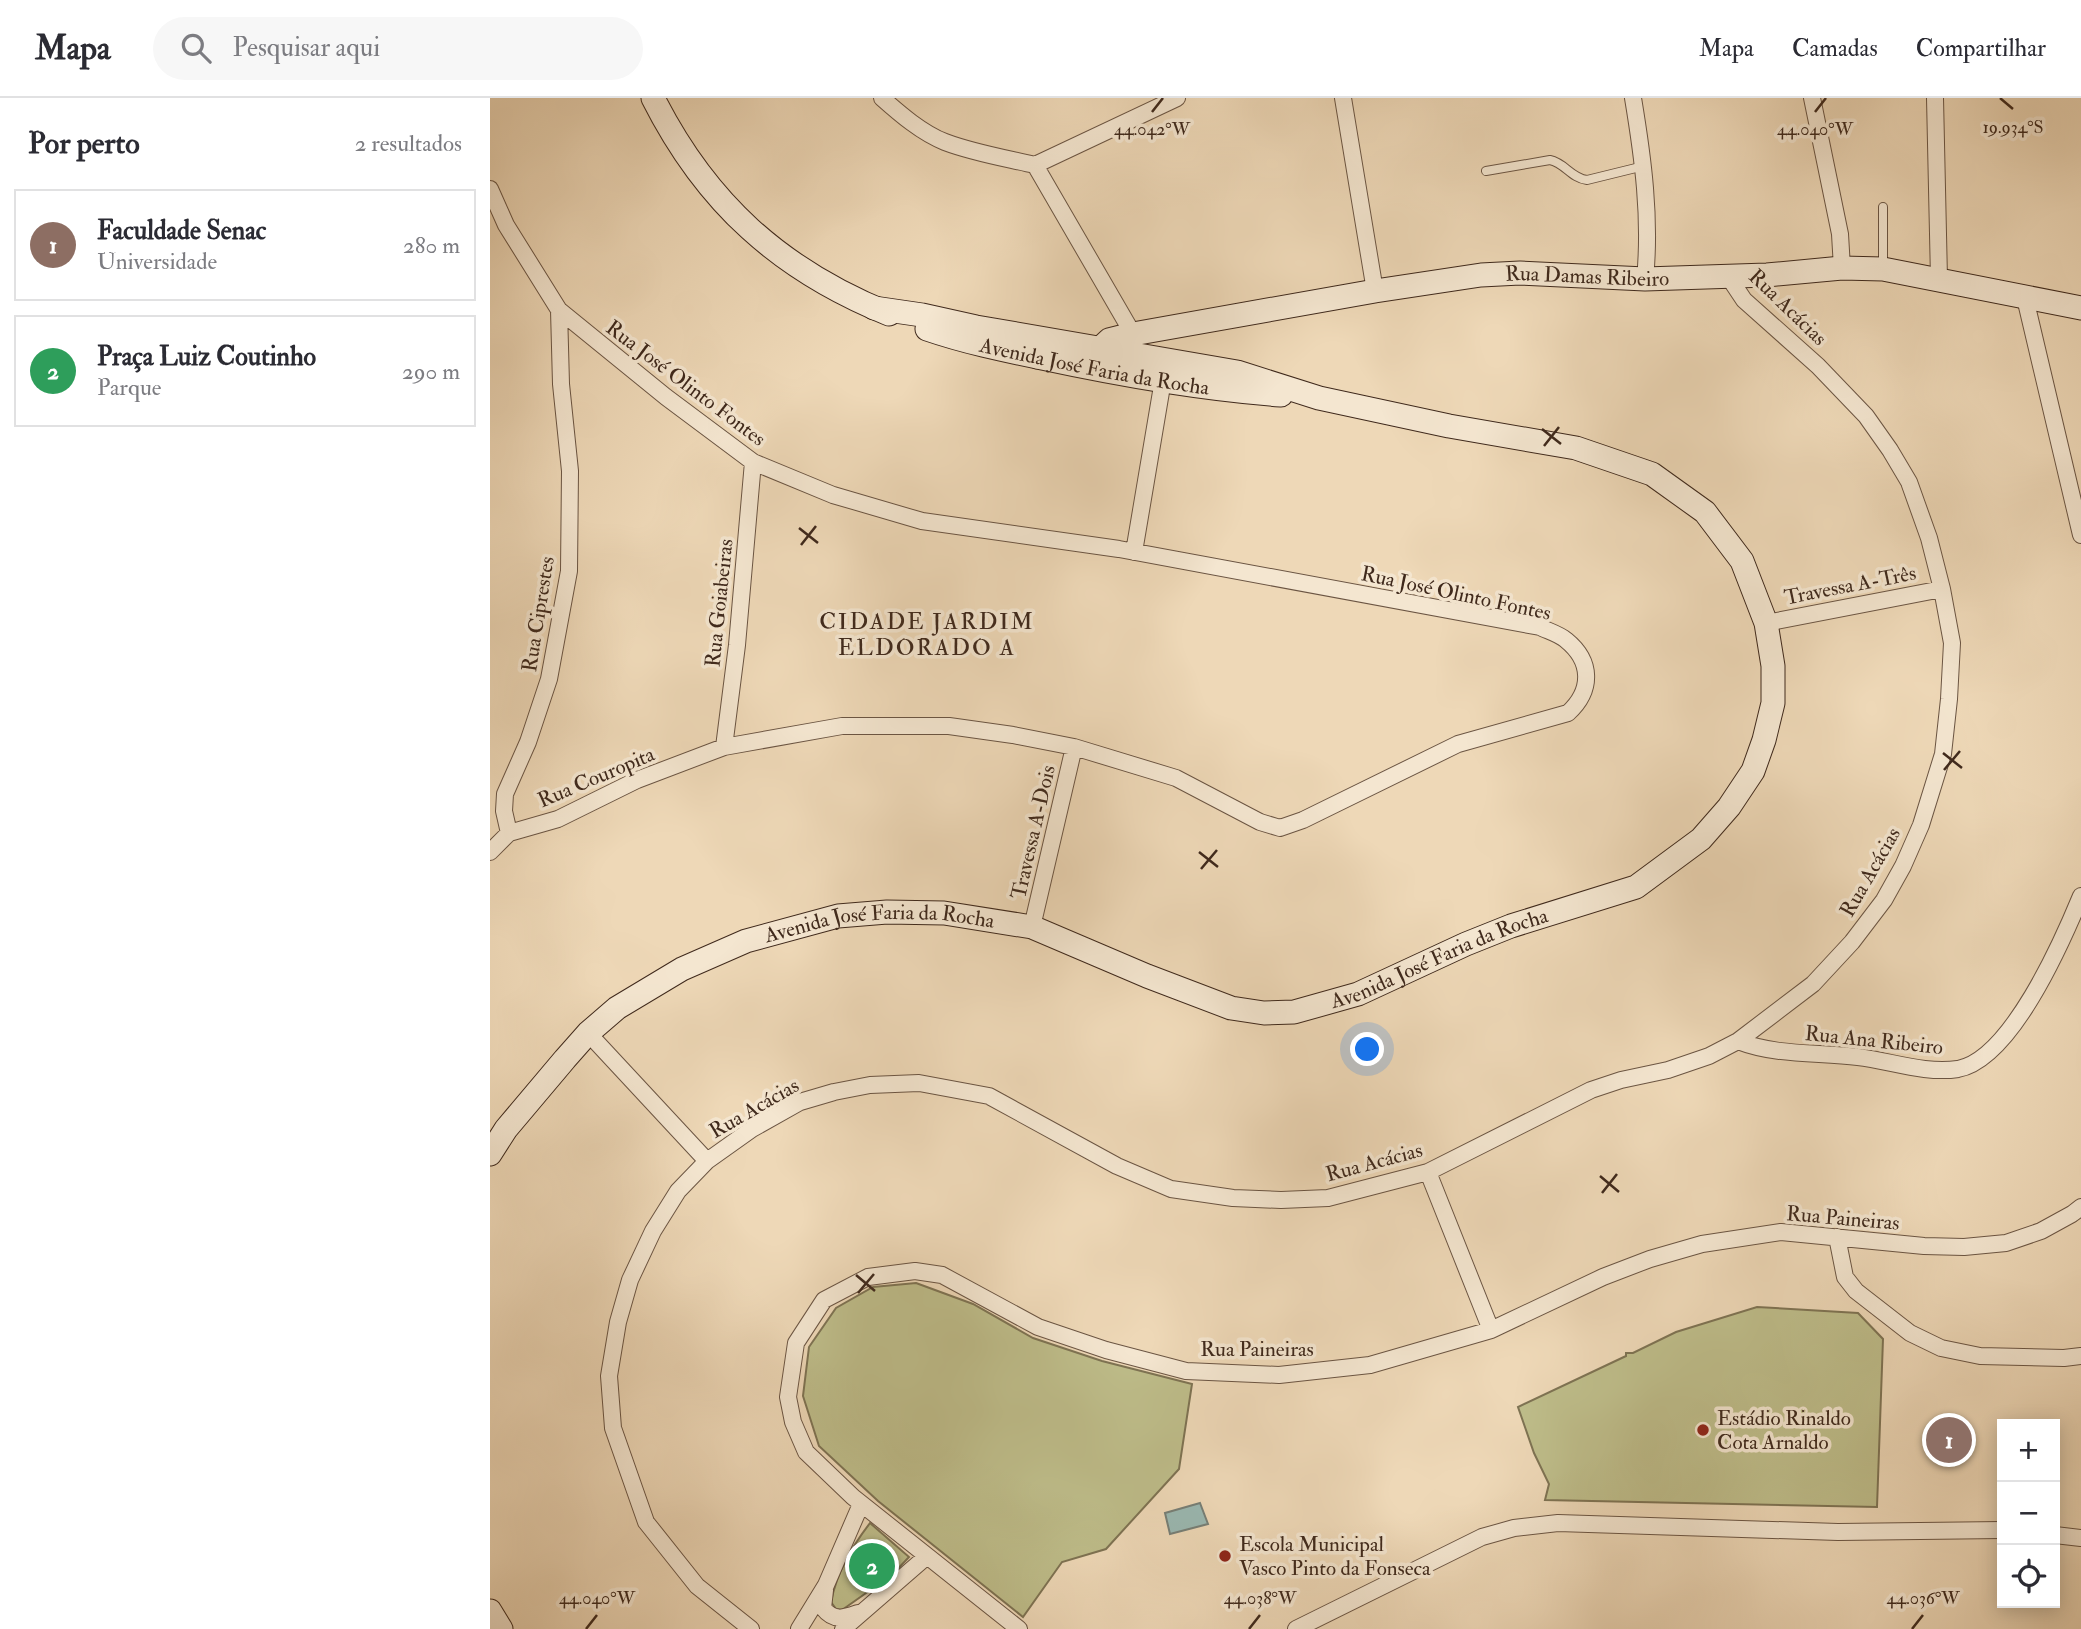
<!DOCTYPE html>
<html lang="pt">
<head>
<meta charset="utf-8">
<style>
	:root { --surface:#fff; --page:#f7f7f7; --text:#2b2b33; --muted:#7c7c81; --line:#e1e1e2; --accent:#1a73e8 }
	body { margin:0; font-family:"IM FELL Double Pica",serif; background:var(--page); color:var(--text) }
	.controls { position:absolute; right:21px; bottom:21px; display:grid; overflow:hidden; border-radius:0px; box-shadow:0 4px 18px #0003 }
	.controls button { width:63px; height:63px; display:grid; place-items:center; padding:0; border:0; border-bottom:2px solid var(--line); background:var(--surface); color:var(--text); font:35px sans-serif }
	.you { position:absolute; left:878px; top:952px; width:24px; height:24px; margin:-18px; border:5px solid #fff; border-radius:50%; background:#1a73e8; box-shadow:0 0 0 10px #1a73e833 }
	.badge { display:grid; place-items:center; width:46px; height:46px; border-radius:50%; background:var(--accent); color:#fff; font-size:23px; font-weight:700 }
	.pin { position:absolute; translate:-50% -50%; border:4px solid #fff; box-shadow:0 2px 7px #0006 }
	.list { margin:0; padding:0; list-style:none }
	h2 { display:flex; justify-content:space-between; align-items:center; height:91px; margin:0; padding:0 28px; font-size:30px }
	h2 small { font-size:23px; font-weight:400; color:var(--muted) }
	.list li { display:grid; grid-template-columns:46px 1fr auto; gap:21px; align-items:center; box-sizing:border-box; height:112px; margin:0 14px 14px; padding:0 14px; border:2px solid var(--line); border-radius:0px }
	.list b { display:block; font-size:26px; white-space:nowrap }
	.list p { margin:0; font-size:23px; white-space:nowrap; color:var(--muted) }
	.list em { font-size:23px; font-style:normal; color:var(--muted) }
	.icon { flex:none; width:38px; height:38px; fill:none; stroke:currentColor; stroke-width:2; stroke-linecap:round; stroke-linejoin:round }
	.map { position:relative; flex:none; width:1591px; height:1531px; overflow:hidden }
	header { display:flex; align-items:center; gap:42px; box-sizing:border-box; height:98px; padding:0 35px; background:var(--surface); border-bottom:2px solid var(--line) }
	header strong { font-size:33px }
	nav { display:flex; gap:38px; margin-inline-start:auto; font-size:24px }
	.search { width:490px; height:63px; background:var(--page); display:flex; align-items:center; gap:18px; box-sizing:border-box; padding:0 24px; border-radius:38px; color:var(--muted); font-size:26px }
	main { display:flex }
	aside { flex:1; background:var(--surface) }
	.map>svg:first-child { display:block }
	.green { fill:#bebd8a; stroke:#7e7353; stroke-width:2 }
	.water { fill:#9ab9b3; stroke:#767f77; stroke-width:2 }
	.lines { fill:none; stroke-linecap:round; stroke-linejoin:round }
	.lane-casing { stroke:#6b5543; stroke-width:10 }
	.street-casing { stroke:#6b5543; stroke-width:18 }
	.secondary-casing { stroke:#3f291c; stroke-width:25 }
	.lane { stroke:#f4e6d0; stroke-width:8 }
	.street { stroke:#f4e6d0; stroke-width:16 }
	.secondary { stroke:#f4e6d0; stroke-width:23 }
	.ticks { fill:none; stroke:#3f291c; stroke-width:2.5 }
	.poi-dot { fill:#8f2418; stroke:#f4e6d0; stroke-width:2.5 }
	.labels { text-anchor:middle; stroke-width:7; stroke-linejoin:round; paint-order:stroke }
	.street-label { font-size:21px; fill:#3f291c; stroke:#f4e6d0 }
	.poi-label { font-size:21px; fill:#3f291c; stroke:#f4e6d0; text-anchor:start }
	.neighbourhood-label { font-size:23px; letter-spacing:2px; fill:#3f291c; stroke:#f4e6d0 }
	.ticks-label { font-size:18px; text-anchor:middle; fill:#3f291c; stroke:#f4e6d0; stroke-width:7; stroke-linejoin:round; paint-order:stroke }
</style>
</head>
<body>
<header>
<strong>Mapa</strong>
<div class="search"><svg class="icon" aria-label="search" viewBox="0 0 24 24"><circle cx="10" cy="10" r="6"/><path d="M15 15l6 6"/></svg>Pesquisar aqui</div>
<nav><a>Mapa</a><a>Camadas</a><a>Compartilhar</a></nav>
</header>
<main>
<aside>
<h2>Por perto<small>2 resultados</small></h2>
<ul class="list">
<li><span class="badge" style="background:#8d6e63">1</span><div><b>Faculdade Senac</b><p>Universidade</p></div><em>280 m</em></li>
<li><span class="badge" style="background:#2e9e5b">2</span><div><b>Praça Luiz Coutinho</b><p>Parque</p></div><em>290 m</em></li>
</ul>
</aside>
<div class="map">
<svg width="1591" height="1531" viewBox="0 0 1591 1531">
	<rect width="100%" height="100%" fill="#eed8b7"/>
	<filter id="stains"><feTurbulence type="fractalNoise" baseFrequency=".00286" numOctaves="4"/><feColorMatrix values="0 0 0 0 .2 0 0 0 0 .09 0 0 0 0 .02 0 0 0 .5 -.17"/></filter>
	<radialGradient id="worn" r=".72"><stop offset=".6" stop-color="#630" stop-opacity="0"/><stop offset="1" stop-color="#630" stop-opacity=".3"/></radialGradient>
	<!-- green -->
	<path class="green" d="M426 1185 483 1206 543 1240 612 1263 702 1286 689 1371 616 1451 572 1464 533 1519 388 1403 329 1348 313 1298 319 1249 346 1210 383 1189Z
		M1267 1209 1368 1215 1393 1241 1387 1409 1055 1402 1059 1386 1044 1355 1028 1309 1136 1258V1255H1143L1186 1234Z
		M380 1425 419 1459 403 1476 352 1512 346 1511 341 1504C347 1474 361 1450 380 1425Z"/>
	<!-- water -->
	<path class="water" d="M710 1405 718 1426 680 1436 675 1415Z"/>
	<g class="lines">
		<!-- lane casing -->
		<g class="lane-casing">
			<path id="lane" d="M996 73 1060 62C1075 65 1081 80 1097 82L1154 68
				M1393 109V168"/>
		</g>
		<!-- street casing -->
		<g class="street-casing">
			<path id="street" d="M392 0C410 16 432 35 455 44 484 55 515 60 545 67L643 236
				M853 0 885 193
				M1143 0C1153 60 1161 120 1155 181
				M1322 0 1350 136 1352 170
				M1445 0 1449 181
				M545 67 687 0
				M0 91 16 127 69 212 176 299 263 364 343 397 432 423 629 451 1050 529C1058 533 1069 536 1076 542 1102 563 1103 592 1078 615L968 646 813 722 790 730 770 724 686 680 584 649 523 637 459 628H352L234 649 147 682 68 721 19 735 0 754
				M1535 200 1591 437
				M644 454 673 282
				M1276 525 1452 491
				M234 649 247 547 263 364
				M19 735 14 713 15 696 38 644 59 581 79 473 80 373 71 286 69 212
				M542 829 584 649
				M98 935 217 1063
				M1248 943C1287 958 1328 954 1368 959 1401 963 1435 976 1468 971 1521 961 1572 844 1591 798
				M938 1074 1001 1232
				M1347 1139 1355 1179 1366 1193 1420 1235 1451 1250 1490 1258 1574 1260 1591 1258
				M1565 1437 1591 1440
				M335 1492 333 1510C344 1524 354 1520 368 1515
				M261 1531 207 1488 156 1424 123 1330 119 1278 128 1224 140 1182 163 1133 188 1093 217 1063 262 1031 310 1004 344 994 380 987 429 985 499 998 627 1068 681 1091 743 1100 791 1102 838 1100 938 1074 1101 992 1131 982 1178 972 1219 958 1248 943 1323 886 1362 844 1394 802 1413 768 1431 727 1453 656 1459 601 1462 545 1452 491 1439 440 1419 384 1400 352 1376 318 1328 268 1254 202 1238 178
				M309 1531 336 1487 371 1406
				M353 1531 436 1459
				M529 1531 363 1399 316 1354 303 1324 298 1299 306 1245 334 1202 378 1179 425 1173 452 1177 548 1229 616 1252 696 1273 789 1277 880 1267 1001 1232 1113 1179 1160 1161 1212 1146 1291 1134 1434 1148 1474 1149 1516 1145 1551 1133 1582 1116 1591 1109
				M806 1531 992 1439 1024 1430 1068 1425 1348 1434 1512 1432"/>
		</g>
		<!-- secondary casing -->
		<g class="secondary-casing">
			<g id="secondary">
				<path d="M163 0C216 105 290 172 399 216"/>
				<path id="s1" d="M437 231C475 244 513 252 552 260 631 277 711 291 791 297"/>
				<path id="s2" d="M548 259 594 261 602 258 619 242 643 236 885 193 991 177 1030 175 1155 181 1277 177 1352 170 1393 171 1591 210"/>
				<path id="s3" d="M0 1056 16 1031 75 961 98 935 127 910 192 871 256 843 348 818 397 814 454 815 542 829 657 878 741 910 774 915 804 914 868 896 976 846 1021 828 1146 789 1211 741 1239 709 1263 673 1274 642 1283 605V568L1276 525 1252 463 1215 414 1162 376 1086 350 959 328 829 300 747 274 486 229 432 217 384 210"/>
				<path d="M0 1513 11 1531"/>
			</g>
		</g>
		<!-- lane -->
		<use href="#lane" class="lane"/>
		<!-- street -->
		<use href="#street" class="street"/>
		<!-- secondary -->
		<use href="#secondary" class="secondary"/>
	</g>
	<!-- ticks -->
	<path class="ticks" d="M1510 0 1523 11M662 14 673 0M1325 14 1336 0M1052 331 1071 346M1054 348 1069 329M309 430 328 445M311 447 326 428M1453 655 1472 670M1454 672 1470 653M709 754 728 769M711 771 727 752M1110 1078 1129 1094M1112 1095 1127 1076M366 1177 385 1193M368 1195 384 1176M96 1531 107 1517M759 1531 770 1517M1422 1531 1433 1517"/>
	<!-- markers -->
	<g class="poi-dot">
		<circle cx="1213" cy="1332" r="7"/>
		<circle cx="735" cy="1458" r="7"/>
	</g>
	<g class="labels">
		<!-- street labels -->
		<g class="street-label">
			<text dy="7" stroke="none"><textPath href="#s2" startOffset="562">Rua Damas Ribeiro</textPath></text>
			<text transform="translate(1298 209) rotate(44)" y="7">Rua Acácias</text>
			<text dy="7" stroke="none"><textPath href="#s1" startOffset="172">Avenida José Faria da Rocha</textPath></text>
			<text transform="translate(196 285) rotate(37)" y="7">Rua José Olinto Fontes</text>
			<text transform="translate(1360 487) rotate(-11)" y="7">Travessa A-Três</text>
			<text transform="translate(966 495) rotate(12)" y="7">Rua José Olinto Fontes</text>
			<text transform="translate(229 505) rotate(-84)" y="7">Rua Goiabeiras</text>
			<text transform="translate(48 516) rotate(-81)" y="7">Rua Ciprestes</text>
			<text transform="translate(106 679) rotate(-23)" y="7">Rua Couropita</text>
			<text transform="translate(543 734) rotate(-77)" y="7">Travessa A-Dois</text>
			<text transform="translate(1380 774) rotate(-60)" y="7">Rua Acácias</text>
			<text dy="7" stroke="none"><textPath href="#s3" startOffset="476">Avenida José Faria da Rocha</textPath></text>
			<text dy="7" stroke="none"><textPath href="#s3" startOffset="1064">Avenida José Faria da Rocha</textPath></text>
			<text transform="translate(1384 942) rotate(6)" y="7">Rua Ana Ribeiro</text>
			<text transform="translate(264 1010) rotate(-30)" y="7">Rua Acácias</text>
			<text transform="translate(884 1064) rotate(-15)" y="7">Rua Acácias</text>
			<text transform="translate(1353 1120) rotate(5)" y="7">Rua Paineiras</text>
			<text x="767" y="1258">Rua Paineiras</text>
		</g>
		<!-- poi labels -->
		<g class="poi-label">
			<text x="1227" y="1327">Estádio Rinaldo<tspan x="1227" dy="24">Cota Arnaldo</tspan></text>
			<text x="749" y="1453">Escola Municipal<tspan x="749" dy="24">Vasco Pinto da Fonseca</tspan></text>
		</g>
		<!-- neighbourhood labels -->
		<g class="neighbourhood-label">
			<text x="437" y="531">CIDADE JARDIM<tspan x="437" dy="26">ELDORADO A</tspan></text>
		</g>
	</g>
	<g class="ticks-label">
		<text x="1523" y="35">19.934°S</text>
		<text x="1325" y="37">44.040°W</text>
		<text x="662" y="37">44.042°W</text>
		<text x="107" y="1506">44.040°W</text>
		<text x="770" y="1506">44.038°W</text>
		<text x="1433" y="1506">44.036°W</text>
	</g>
	<rect width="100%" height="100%" filter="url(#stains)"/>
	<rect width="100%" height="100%" fill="url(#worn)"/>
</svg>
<div class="controls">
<button>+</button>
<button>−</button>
<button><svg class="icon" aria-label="locate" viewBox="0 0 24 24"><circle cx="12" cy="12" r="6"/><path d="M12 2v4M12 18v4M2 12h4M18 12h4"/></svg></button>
</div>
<div class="you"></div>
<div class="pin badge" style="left:1459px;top:1342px;background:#8d6e63">1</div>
<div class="pin badge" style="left:382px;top:1468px;background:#2e9e5b">2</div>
</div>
</main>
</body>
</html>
